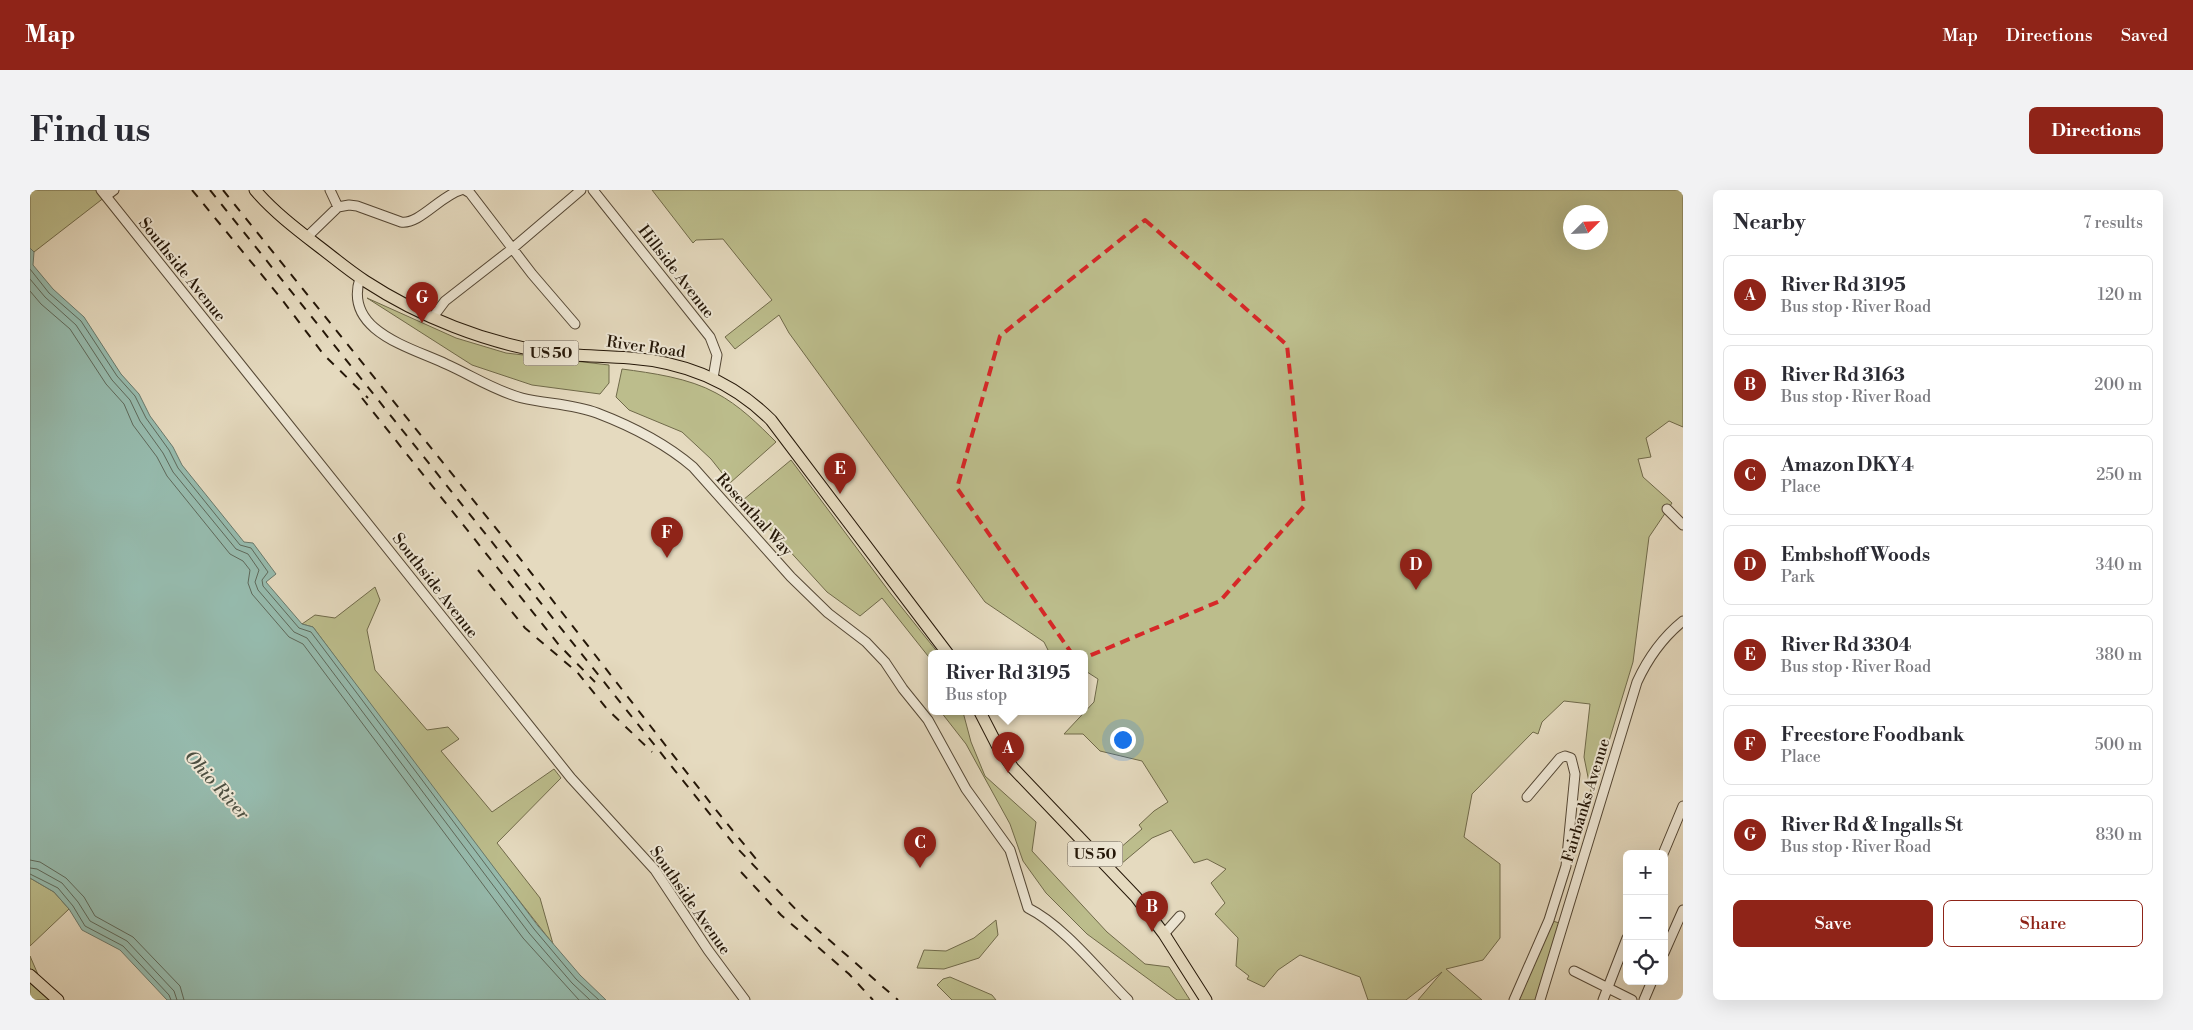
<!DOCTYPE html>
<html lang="en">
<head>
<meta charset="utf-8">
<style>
	:root { --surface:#fff; --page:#f2f2f3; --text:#2b2b33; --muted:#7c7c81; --line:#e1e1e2; --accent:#8f2418 }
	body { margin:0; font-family:"Libre Bodoni",serif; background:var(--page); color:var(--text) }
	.controls { position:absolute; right:15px; bottom:15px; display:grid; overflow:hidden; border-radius:8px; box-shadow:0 5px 20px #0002 }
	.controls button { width:45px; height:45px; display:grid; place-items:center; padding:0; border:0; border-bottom:1px solid var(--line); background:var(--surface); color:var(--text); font:25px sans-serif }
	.compass { position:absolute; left:1533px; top:15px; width:45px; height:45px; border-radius:50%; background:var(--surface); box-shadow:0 5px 20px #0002; rotate:66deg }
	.you { position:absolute; left:1092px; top:549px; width:18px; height:18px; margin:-12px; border:4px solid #fff; border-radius:50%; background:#1a73e8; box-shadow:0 0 0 8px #1a73e833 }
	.badge { display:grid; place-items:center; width:32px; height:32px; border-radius:50%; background:var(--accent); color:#fff; font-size:16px; font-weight:700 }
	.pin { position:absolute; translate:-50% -41px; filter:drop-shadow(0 1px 2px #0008) }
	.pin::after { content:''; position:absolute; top:26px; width:18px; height:15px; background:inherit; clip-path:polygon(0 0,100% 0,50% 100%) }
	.popup { position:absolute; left:898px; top:460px; width:160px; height:65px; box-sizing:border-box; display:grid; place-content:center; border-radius:8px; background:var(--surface); filter:drop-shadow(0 1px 4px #0005); font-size:16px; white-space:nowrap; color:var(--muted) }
	.popup b { font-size:19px; color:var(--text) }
	.popup::after { content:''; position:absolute; left:50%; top:100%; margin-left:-10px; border:10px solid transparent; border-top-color:var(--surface) }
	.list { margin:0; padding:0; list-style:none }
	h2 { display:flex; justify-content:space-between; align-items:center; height:65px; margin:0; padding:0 20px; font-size:21px }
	h2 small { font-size:16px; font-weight:400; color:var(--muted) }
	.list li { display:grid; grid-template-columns:32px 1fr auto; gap:15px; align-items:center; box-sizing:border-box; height:80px; margin:0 10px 10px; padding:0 10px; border:1px solid var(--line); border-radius:8px }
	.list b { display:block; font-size:19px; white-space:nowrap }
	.list p { margin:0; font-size:16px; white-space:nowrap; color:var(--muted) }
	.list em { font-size:16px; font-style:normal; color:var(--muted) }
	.actions { display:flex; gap:10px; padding:15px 20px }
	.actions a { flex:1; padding:11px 0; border:1px solid var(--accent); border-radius:8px; text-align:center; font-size:18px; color:var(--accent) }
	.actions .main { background:var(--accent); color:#fff }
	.icon { flex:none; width:28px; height:28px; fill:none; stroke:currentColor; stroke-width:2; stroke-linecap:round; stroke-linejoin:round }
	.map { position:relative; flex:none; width:1653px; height:810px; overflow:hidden; border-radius:8px }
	header { display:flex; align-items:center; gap:30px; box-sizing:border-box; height:70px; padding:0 25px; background:var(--accent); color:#fff }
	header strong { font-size:24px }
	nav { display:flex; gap:28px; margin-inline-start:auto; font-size:18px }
	.intro { display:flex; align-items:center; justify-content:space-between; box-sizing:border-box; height:120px; padding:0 30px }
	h1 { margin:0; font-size:35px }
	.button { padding:12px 22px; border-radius:8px; background:var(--accent); color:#fff; font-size:18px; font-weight:700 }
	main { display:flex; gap:30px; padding:0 30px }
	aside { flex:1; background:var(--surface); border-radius:8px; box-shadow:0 5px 20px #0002 }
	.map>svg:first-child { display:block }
	.green { fill:#bcbd8c; stroke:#706a4a; fill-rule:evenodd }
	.water { fill:#96bbae; stroke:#69796c }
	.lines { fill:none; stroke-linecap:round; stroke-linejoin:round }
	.shore { stroke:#5e695b; stroke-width:1 }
	.minor-casing { stroke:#554836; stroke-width:11 }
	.major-casing { stroke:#251708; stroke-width:13 }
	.minor { stroke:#eee7d5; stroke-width:9 }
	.major { stroke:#e5dabf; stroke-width:11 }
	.rail { stroke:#251708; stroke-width:2; stroke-dasharray:9 9; stroke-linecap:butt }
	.marked { fill:none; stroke:#d62828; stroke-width:4; stroke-dasharray:10 6; stroke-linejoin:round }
	.labels { text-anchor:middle; stroke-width:4; stroke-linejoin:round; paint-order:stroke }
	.shield { fill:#eee7d5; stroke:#615546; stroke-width:1 }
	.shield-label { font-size:15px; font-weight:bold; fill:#251708 }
	.street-label { font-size:16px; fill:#251708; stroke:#eee7d5 }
	.water-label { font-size:18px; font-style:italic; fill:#4d5042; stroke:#eee7d5 }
</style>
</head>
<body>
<header>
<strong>Map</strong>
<nav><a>Map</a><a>Directions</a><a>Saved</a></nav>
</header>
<div class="intro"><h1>Find us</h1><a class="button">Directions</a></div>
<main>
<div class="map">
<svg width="1653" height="810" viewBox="0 0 1653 810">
	<rect width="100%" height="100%" fill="#e5dabf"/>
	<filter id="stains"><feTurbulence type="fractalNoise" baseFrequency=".004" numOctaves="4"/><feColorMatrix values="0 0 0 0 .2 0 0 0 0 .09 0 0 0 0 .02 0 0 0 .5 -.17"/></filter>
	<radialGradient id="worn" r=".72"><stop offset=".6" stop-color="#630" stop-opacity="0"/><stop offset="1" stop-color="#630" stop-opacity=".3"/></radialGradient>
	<!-- green -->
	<path class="green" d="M0 0H84L4 62 0 58Z
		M622 0H1653V237L1639 231 1616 248 1621 267 1608 269 1613 287 1642 313 1619 347 1603 472 1562 607 1554 567 1560 514 1534 511 1512 532 1508 544 1503 542 1442 604 1434 647 1470 674V748L1453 770 1416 779 1452 810H1388L1412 782 1376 810H1338L1330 787 1270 765 1248 780 1234 797 1217 789 1219 786 1206 776 1208 748 1185 724 1195 713 1181 693 1196 679 1177 669 1164 673 1141 640 1122 648 1091 674 1082 665 1112 639 1109 635 1124 621 1138 612 1112 571 1070 561 1053 544H1034L1064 512 1068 489 1054 480V464H1020L1014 452 955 412 759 143 749 125 705 159 695 147 742 110 693 49 666 50 663 53ZM1540 22H1570V52H1540Z
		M337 108 426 148 476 163 579 175V193L570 204 502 195 442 175Z
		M592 179C622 183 659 188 686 203 709 215 728 234 746 252L700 293 681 269 652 242 599 220 586 207Z
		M761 270 861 404 909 464H902V471L852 408 830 426 797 402 713 310Z
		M345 397 350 410 337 440 345 480 397 540 418 537 429 549 411 561 462 622 524 579 531 588 467 653 510 708 523 754 421 623 283 437 272 434 285 425 305 428Z
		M911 522H933L941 552 955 586 1006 632 1002 661 1077 742 1115 774 1139 777 1160 810H1147L1057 744 1016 703 993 671 980 634 936 554Z
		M0 688 24 702 39 719 0 756Z
		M966 730 968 745 949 768 914 779 887 778 894 760 916 761 944 748Z
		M1519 730 1533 734 1510 810H1484Z
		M0 766 19 810H0Z
		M920 787 962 805 966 810H922L907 795 913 789Z"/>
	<!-- water -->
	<path class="water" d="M0 58 4 62 3 75 23 99 54 127 91 184 109 204 120 226 143 257 152 275 214 352 223 353 246 384 236 392 272 434 283 437 508 736 550 785 576 810H137L90 760 52 740 39 719 24 702 0 688Z"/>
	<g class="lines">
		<!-- shore -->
		<path class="shore" d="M0 79 19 103 51 131 87 186 105 206 116 228 139 260 148 278 210 355 221 358 238 382 232 390 233 396 269 438 281 442 504 739 546 789 569 810
			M0 89 15 107 46 135 82 190 100 210 110 231 133 263 143 282 206 359 218 364 229 380 225 392 228 400 264 442 277 448 499 743 542 793 560 810
			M0 101 11 114 40 139 76 194 94 214 103 235 127 267 137 286 200 364 213 371 220 380 218 393 222 404 259 447 273 454 493 748 549 810
			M0 670 10 672 36 688 54 707 65 726 103 747 150 796 154 810
			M0 678 7 679 32 693 48 712 60 731 97 751 144 801 147 810
			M0 684 28 698 43 716 55 736 93 756 139 805 141 810"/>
		<!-- minor casing -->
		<g class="minor-casing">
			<path id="minor" d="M71 0 541 588 625 680 678 760 715 810
				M300 0 308 17
				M435 0 440 3 502 84 545 134
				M563 0 680 147 687 165 683 188
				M76 6 84 0
				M277 47 308 17 319 15 327 16 371 32C389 35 410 6 431 0
				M330 88C313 141 380 157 416 174 441 185 465 201 492 208 517 214 543 214 567 223 601 236 635 253 663 277L761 387 798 423 836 452 855 472 873 499 898 530 936 599 980 660 998 718C1034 736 1069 781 1098 810
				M403 127 415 111 483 58 551 0
				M1637 319 1653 335
				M1633 664 1653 616
				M1134 744 1150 726
				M1634 763 1653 720
				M1544 781 1602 810
				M1484 810 1519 730 1536 676 1545 584 1541 568 1535 566 1530 568 1497 607
				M1510 810 1607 492C1618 468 1632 448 1653 431
				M1573 810 1597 748
				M1614 810 1622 791"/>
		</g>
		<!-- major casing -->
		<g class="major-casing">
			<path id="major" d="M225 0C243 21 265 38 287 55 303 67 318 80 335 91 390 127 456 153 520 163 547 166 573 166 600 168 654 172 702 191 741 230L918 464
				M950 522 968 557 983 578 1106 707 1134 744 1176 810
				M0 785 28 810"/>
		</g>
		<!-- minor -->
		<use href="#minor" class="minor"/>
		<!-- major -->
		<use href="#major" class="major"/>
		<!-- rail -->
		<path class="rail" d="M162 0 250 107 294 165 338 208
			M180 0 707 658 774 728 868 810
			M193 0 481 357 682 615 726 669
			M332 208 529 455 565 492
			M448 380 495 438 547 482 577 519 622 562
			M711 682 751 725 819 784 843 810"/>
	</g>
	<!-- marked area -->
	<path class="marked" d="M1115 30 1257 155 1274 316 1190 411 1047 471 927 298 970 146Z"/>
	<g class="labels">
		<!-- shield labels -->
		<g class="shield">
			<rect x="493.5" y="150.5" width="55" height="25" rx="4"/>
			<rect x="1037.5" y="651.5" width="55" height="25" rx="4"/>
		</g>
		<g class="shield-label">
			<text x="521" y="168">US 50</text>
			<text x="1065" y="669">US 50</text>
		</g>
		<!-- street labels -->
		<g class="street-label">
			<text transform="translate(153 79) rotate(51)" y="6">Southside Avenue</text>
			<text transform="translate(647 81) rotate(52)" y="6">Hillside Avenue</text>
			<text transform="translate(616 156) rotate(8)" y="6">River Road</text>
			<text transform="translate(725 324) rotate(48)" y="6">Rosenthal Way</text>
			<text transform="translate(406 395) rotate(52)" y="6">Southside Avenue</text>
			<text transform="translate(1555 610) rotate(-73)" y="6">Fairbanks Avenue</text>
			<text transform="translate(661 710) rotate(55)" y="6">Southside Avenue</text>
		</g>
		<!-- water labels -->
		<g class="water-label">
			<text transform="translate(187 595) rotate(48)" y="6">Ohio River</text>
		</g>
	</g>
	<rect width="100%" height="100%" filter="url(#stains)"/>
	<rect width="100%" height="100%" fill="url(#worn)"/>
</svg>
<div class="controls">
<button>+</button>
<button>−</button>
<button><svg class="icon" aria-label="locate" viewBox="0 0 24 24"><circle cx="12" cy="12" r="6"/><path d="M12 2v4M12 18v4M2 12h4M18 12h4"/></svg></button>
</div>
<svg class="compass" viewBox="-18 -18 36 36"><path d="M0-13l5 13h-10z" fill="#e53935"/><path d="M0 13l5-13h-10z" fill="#7c7c81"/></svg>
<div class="you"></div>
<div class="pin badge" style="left:978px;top:583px">A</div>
<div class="popup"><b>River Rd 3195</b>Bus stop</div>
<div class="pin badge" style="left:1122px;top:742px">B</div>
<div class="pin badge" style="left:890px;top:678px">C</div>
<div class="pin badge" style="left:1386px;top:400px">D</div>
<div class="pin badge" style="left:810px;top:304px">E</div>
<div class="pin badge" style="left:637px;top:368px">F</div>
<div class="pin badge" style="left:392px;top:133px">G</div>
</div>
<aside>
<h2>Nearby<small>7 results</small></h2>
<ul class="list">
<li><span class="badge">A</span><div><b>River Rd 3195</b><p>Bus stop · River Road</p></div><em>120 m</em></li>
<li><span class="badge">B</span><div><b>River Rd 3163</b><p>Bus stop · River Road</p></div><em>200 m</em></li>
<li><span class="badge">C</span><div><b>Amazon DKY4</b><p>Place</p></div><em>250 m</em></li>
<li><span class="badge">D</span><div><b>Embshoff Woods</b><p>Park</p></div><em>340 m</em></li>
<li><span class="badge">E</span><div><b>River Rd 3304</b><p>Bus stop · River Road</p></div><em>380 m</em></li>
<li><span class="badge">F</span><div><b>Freestore Foodbank</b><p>Place</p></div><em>500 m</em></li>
<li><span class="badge">G</span><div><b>River Rd &amp; Ingalls St</b><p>Bus stop · River Road</p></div><em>830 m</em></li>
</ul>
<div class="actions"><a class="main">Save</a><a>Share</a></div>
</aside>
</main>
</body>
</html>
